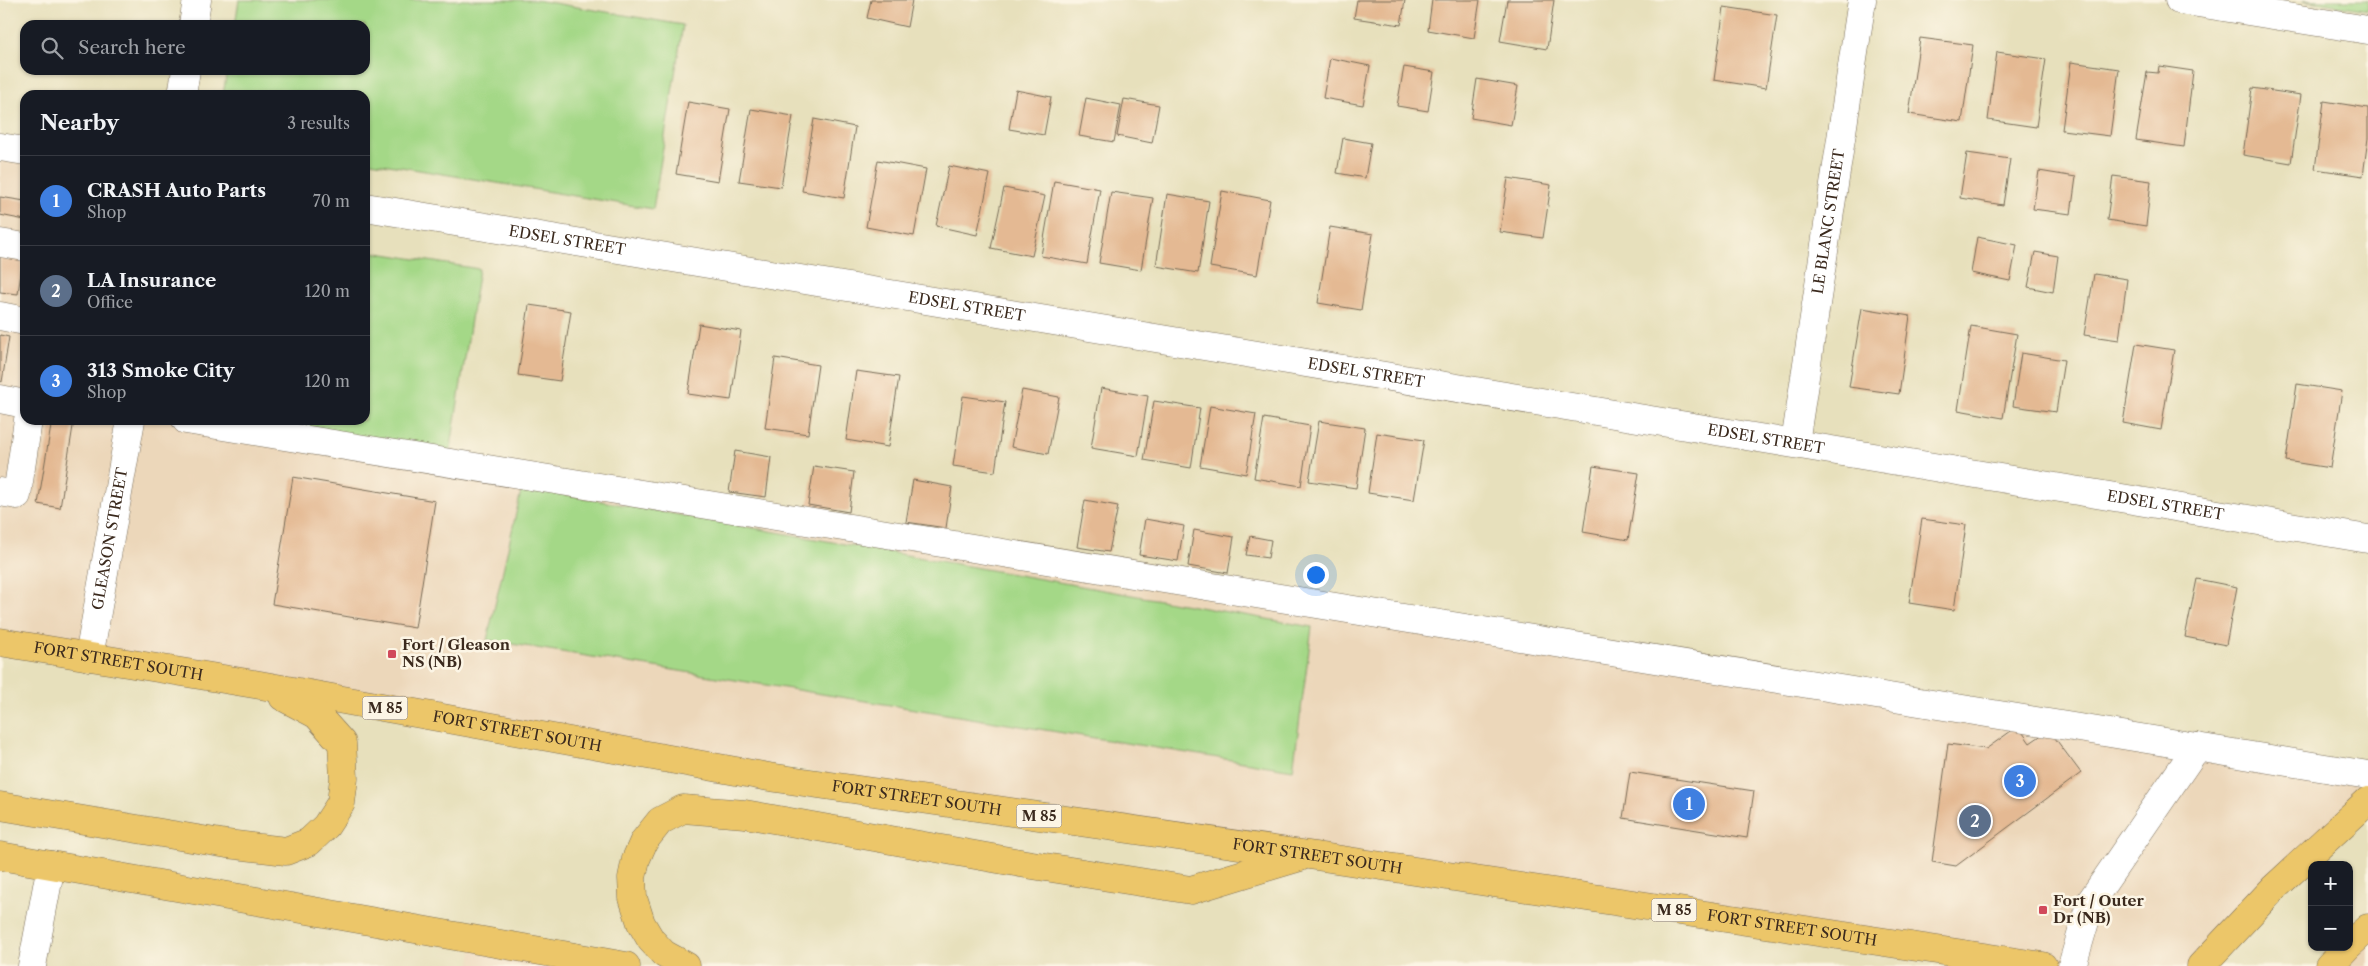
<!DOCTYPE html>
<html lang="en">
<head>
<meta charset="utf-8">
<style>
	:root { --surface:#171b24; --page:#20242c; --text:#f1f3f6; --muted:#9ea1a6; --line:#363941; --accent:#d1495b }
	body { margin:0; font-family:"Libre Caslon Text",serif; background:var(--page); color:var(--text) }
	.controls { position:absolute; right:15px; bottom:15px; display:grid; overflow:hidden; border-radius:10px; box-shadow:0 1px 4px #0004 }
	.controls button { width:45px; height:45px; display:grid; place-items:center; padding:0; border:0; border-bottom:1px solid var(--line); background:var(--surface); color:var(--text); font:25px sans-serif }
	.you { position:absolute; left:1315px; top:574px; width:18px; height:18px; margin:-12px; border:4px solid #fff; border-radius:50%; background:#1a73e8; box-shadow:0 0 0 8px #1a73e833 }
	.badge { display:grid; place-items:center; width:32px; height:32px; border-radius:50%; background:var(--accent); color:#fff; font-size:16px; font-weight:700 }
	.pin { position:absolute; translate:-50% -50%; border:2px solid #fff; box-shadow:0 1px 5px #0006 }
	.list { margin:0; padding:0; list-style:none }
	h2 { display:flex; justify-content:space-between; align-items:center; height:65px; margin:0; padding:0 20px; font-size:21px }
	h2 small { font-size:16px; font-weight:400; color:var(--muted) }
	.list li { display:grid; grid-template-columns:32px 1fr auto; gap:15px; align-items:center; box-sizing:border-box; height:90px; padding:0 20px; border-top:1px solid var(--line) }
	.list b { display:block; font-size:19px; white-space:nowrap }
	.list p { margin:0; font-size:16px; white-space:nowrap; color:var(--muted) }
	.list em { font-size:16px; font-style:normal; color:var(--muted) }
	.icon { flex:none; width:28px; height:28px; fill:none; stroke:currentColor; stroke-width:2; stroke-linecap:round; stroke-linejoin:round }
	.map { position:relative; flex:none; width:2368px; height:966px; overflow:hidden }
	.search { position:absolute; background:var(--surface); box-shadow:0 1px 4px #0004; left:20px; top:20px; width:350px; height:55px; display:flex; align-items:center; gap:12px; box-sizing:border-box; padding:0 18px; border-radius:15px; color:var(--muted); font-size:19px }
	.panel { position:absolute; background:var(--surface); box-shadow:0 1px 4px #0004; left:20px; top:90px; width:350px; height:335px; border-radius:15px }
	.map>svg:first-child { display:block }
	.built { fill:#ecd7ba }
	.green { fill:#a4d887; stroke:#708152 }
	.building { fill:#e4b993 }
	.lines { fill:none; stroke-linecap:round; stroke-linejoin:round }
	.minor-casing { stroke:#776a55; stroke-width:29 }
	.major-casing { stroke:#776a55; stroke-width:29 }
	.minor { stroke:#fff; stroke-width:28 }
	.major { stroke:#ecc669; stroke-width:28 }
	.poi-dot { fill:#d1495b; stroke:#fcf5e5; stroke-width:2 }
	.labels { text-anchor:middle; stroke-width:5; stroke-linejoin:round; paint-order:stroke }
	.shield { fill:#fcf5e5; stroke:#75675a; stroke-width:1 }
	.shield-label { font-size:14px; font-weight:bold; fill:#3b2a1e }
	.street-label { font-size:15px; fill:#3b2a1e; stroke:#fcf5e5 }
	.poi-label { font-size:15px; font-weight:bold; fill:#3b2a1e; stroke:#fcf5e5; text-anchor:start }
</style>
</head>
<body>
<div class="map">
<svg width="2368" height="966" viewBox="0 0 2368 966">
	<rect width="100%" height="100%" fill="#fcf5e5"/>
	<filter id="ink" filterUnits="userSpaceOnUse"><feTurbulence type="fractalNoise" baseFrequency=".02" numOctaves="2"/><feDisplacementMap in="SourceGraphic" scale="10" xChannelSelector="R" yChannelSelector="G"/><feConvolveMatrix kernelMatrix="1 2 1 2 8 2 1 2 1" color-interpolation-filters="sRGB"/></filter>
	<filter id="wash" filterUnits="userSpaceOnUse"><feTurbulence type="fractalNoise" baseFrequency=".0096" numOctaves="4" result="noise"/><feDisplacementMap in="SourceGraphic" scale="20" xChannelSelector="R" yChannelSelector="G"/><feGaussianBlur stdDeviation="1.12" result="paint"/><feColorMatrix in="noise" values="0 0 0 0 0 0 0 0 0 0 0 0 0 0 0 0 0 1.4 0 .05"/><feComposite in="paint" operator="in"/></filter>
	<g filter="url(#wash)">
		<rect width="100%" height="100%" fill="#e7e0bc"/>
		<!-- built -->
		<path class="built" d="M0 147 25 151V420H186L2368 775V801L2201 966H2043L0 642Z
			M2368 928V966H2329Z
			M473 939 626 966H470Z"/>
		<!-- green -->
		<path class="green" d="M239 0H536L683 25 653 209 365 161V95H223L227 70H365V25H235Z
			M2304 0H2368V10Z
			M365 251 479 269 450 453 245 420H365Z
			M522 487 1312 627 1293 770 487 640Z"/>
		<g id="blocks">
			<!-- building -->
			<path class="building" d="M871 0H912L907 27 867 18Z
				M1357 0H1405L1401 25 1354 18Z
				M1432 0H1480L1474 38 1428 30Z
				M1507 0H1554L1547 49 1500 41Z
				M1724 7 1777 15 1766 88 1714 80Z
				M1920 38 1973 45 1962 122 1909 114Z
				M1997 52 2046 59 2036 127 1988 120Z
				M1330 58 1370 66 1363 105 1323 98Z
				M2071 62 2119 69 2110 136 2062 130Z
				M2159 66 2193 71 2184 147 2136 140 2147 72 2158 73Z
				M1404 67 1434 72 1428 111 1397 106Z
				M1477 79 1518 86 1511 125 1471 118Z
				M2252 88 2301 95 2291 163 2243 155Z
				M1016 90 1051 97 1044 135 1009 129Z
				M1086 98 1121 105 1114 142 1079 136Z
				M1124 99 1159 105 1152 143 1117 136Z
				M2324 101 2368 108V138L2363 176 2315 169Z
				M688 102 730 109 718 181 676 174Z
				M751 109 793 116 781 187 739 181Z
				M814 119 855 127 844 198 802 191Z
				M1343 138 1371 143 1365 178 1337 173Z
				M1967 153 2010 159 2003 205 1960 198Z
				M878 160 926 169 914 236 866 227Z
				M949 166 990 174 977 235 936 226Z
				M2039 171 2076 177 2071 214 2033 209Z
				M2113 176 2151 181 2146 226 2107 220Z
				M1508 178 1551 185 1543 238 1500 232Z
				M1054 181 1100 189 1087 264 1041 256Z
				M1004 188 1045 196 1032 256 991 248Z
				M1222 191 1270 200 1257 275 1210 267Z
				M1111 192 1153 198 1141 270 1099 263Z
				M1167 194 1209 201 1198 273 1156 266Z
				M0 197 25 201V220L0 215Z
				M1330 227 1373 234 1361 310 1318 303Z
				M1977 237 2017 245 2010 281 1971 273Z
				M2035 252 2058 256 2053 292 2028 287Z
				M0 254 23 258 18 294 0 292Z
				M2094 274 2127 279 2119 340 2084 335Z
				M529 305 571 311 560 381 518 375Z
				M1862 308 1910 316 1899 394 1849 387Z
				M699 324 741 331 731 400 688 394Z
				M1971 326 2017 334 2003 418 1958 410Z
				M0 335 9 337 2 382 0 381Z
				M2136 344 2174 350 2161 430 2123 423Z
				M2021 353 2064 360 2056 412 2013 406Z
				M775 358 818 365 808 434 765 428Z
				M856 371 899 377 888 447 846 440Z
				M2297 384 2342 391 2330 468 2286 461Z
				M1101 388 1148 396 1138 456 1091 448Z
				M1022 390 1059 397 1048 454 1011 447Z
				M963 396 1005 402 995 472 953 466Z
				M1154 401 1200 408 1191 468 1144 460Z
				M1210 406 1256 414 1246 474 1200 466Z
				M1264 418 1310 426 1301 486 1254 478Z
				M52 420H74L60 508 38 504Z
				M1319 421 1365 428 1356 488 1309 481Z
				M1377 433 1424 440 1414 500 1368 493Z
				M735 451 771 457 766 497 729 492Z
				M814 466 854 472 849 512 808 505Z
				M1593 466 1639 473 1628 540 1583 532Z
				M293 477 435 501 415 628 272 604Z
				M913 480 952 487 946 528 906 522Z
				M1085 500 1118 506 1109 552 1077 547Z
				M1145 519 1184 526 1178 561 1139 555Z
				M1922 519 1966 525 1954 610 1909 603Z
				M1194 530 1234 537 1228 573 1188 566Z
				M1250 536 1271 540 1268 558 1246 555Z
				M2197 579 2237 587 2226 645 2185 637Z
				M2018 726 2030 743 2049 730 2081 773 1956 866 1932 862 1948 744 1986 749Z
				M1630 772 1754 791 1747 838 1623 818Z"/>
		</g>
	</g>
	<g filter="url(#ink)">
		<use href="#blocks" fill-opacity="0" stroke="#776a55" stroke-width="1"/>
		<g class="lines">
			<!-- minor casing -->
			<g class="minor-casing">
				<g id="minor">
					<path d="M2179 0 2368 30"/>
					<path d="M193 25 197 0"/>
					<path d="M182 95 186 70"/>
					<path d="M0 147 25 151"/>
					<path id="s1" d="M365 207 2368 539"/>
					<path d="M0 243 25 247"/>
					<path d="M0 316 25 321"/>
					<path d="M0 399 25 404"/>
					<path d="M186 420 2368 775"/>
					<path id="s2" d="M1795 443 1862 0"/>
					<path d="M0 492 17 495 28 420"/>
					<path id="s3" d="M89 657 131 420"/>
					<path d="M32 966 51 865"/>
					<path d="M2072 966 2091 901 2197 747"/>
				</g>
			</g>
			<!-- major casing -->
			<g class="major-casing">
				<g id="major">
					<path id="s4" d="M0 642 260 685 769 777 1309 855 2043 966"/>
					<path d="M0 806 227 844 286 851 309 842 326 826 341 803 344 778 342 743 317 715 283 697"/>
					<path d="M0 856 626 966"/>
					<path d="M2349 945 2368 928"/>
					<path d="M686 966 664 954 651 940 641 923 633 898 632 878 636 859 644 841 660 821 683 809 745 814 1026 864 1191 890 1300 857"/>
					<path d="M2201 966 2274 888 2368 801"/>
					<path d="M2329 966 2347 947"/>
				</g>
			</g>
			<!-- minor -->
			<use href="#minor" class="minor"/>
			<!-- major -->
			<use href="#major" class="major"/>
		</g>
	</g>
	<!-- markers -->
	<g class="poi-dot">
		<rect x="387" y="649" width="10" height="10" rx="2.5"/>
		<rect x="2038" y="905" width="10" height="10" rx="2.5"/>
	</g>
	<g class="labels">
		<!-- shield labels -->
		<g class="shield">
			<rect x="362.5" y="696.5" width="45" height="23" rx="4"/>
			<rect x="1016.5" y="804.5" width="45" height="23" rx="4"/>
			<rect x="1651.5" y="898.5" width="45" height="23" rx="4"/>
		</g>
		<g class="shield-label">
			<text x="385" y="713">M 85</text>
			<text x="1039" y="821">M 85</text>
			<text x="1674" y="915">M 85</text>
		</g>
		<!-- street labels -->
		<g class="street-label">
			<text dy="5" stroke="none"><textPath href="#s2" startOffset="224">LE BLANC STREET</textPath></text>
			<text dy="5" stroke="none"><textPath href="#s1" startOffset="205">EDSEL STREET</textPath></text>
			<text dy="5" stroke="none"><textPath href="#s1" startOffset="610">EDSEL STREET</textPath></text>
			<text dy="5" stroke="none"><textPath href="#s1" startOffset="1015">EDSEL STREET</textPath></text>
			<text dy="5" stroke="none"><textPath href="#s1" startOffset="1420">EDSEL STREET</textPath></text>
			<text dy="5" stroke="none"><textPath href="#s1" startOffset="1825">EDSEL STREET</textPath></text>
			<text dy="5" stroke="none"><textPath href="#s3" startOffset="120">GLEASON STREET</textPath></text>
			<text dy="5" stroke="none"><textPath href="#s4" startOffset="120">FORT STREET SOUTH</textPath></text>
			<text dy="5" stroke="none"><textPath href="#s4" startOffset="525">FORT STREET SOUTH</textPath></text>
			<text dy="5" stroke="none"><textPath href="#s4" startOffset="930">FORT STREET SOUTH</textPath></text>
			<text dy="5" stroke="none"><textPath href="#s4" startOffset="1335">FORT STREET SOUTH</textPath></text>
			<text dy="5" stroke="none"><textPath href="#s4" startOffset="1815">FORT STREET SOUTH</textPath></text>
		</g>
		<!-- poi labels -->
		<g class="poi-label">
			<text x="402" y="650">Fort / Gleason<tspan x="402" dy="17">NS (NB)</tspan></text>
			<text x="2053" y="906">Fort / Outer<tspan x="2053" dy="17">Dr (NB)</tspan></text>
		</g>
	</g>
</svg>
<div class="controls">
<button>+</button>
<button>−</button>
</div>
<div class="you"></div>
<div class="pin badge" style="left:1689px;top:804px;background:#3f7fe0">1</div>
<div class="pin badge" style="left:1975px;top:821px;background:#5c6f8a">2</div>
<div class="pin badge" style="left:2020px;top:781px;background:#3f7fe0">3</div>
<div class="search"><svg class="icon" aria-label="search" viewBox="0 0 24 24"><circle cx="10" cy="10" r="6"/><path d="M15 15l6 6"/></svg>Search here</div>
<section class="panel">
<h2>Nearby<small>3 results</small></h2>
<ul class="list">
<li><span class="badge" style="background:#3f7fe0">1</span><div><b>CRASH Auto Parts</b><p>Shop</p></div><em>70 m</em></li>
<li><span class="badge" style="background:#5c6f8a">2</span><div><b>LA Insurance</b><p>Office</p></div><em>120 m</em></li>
<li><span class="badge" style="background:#3f7fe0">3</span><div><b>313 Smoke City</b><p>Shop</p></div><em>120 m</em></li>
</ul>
</section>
</div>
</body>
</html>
